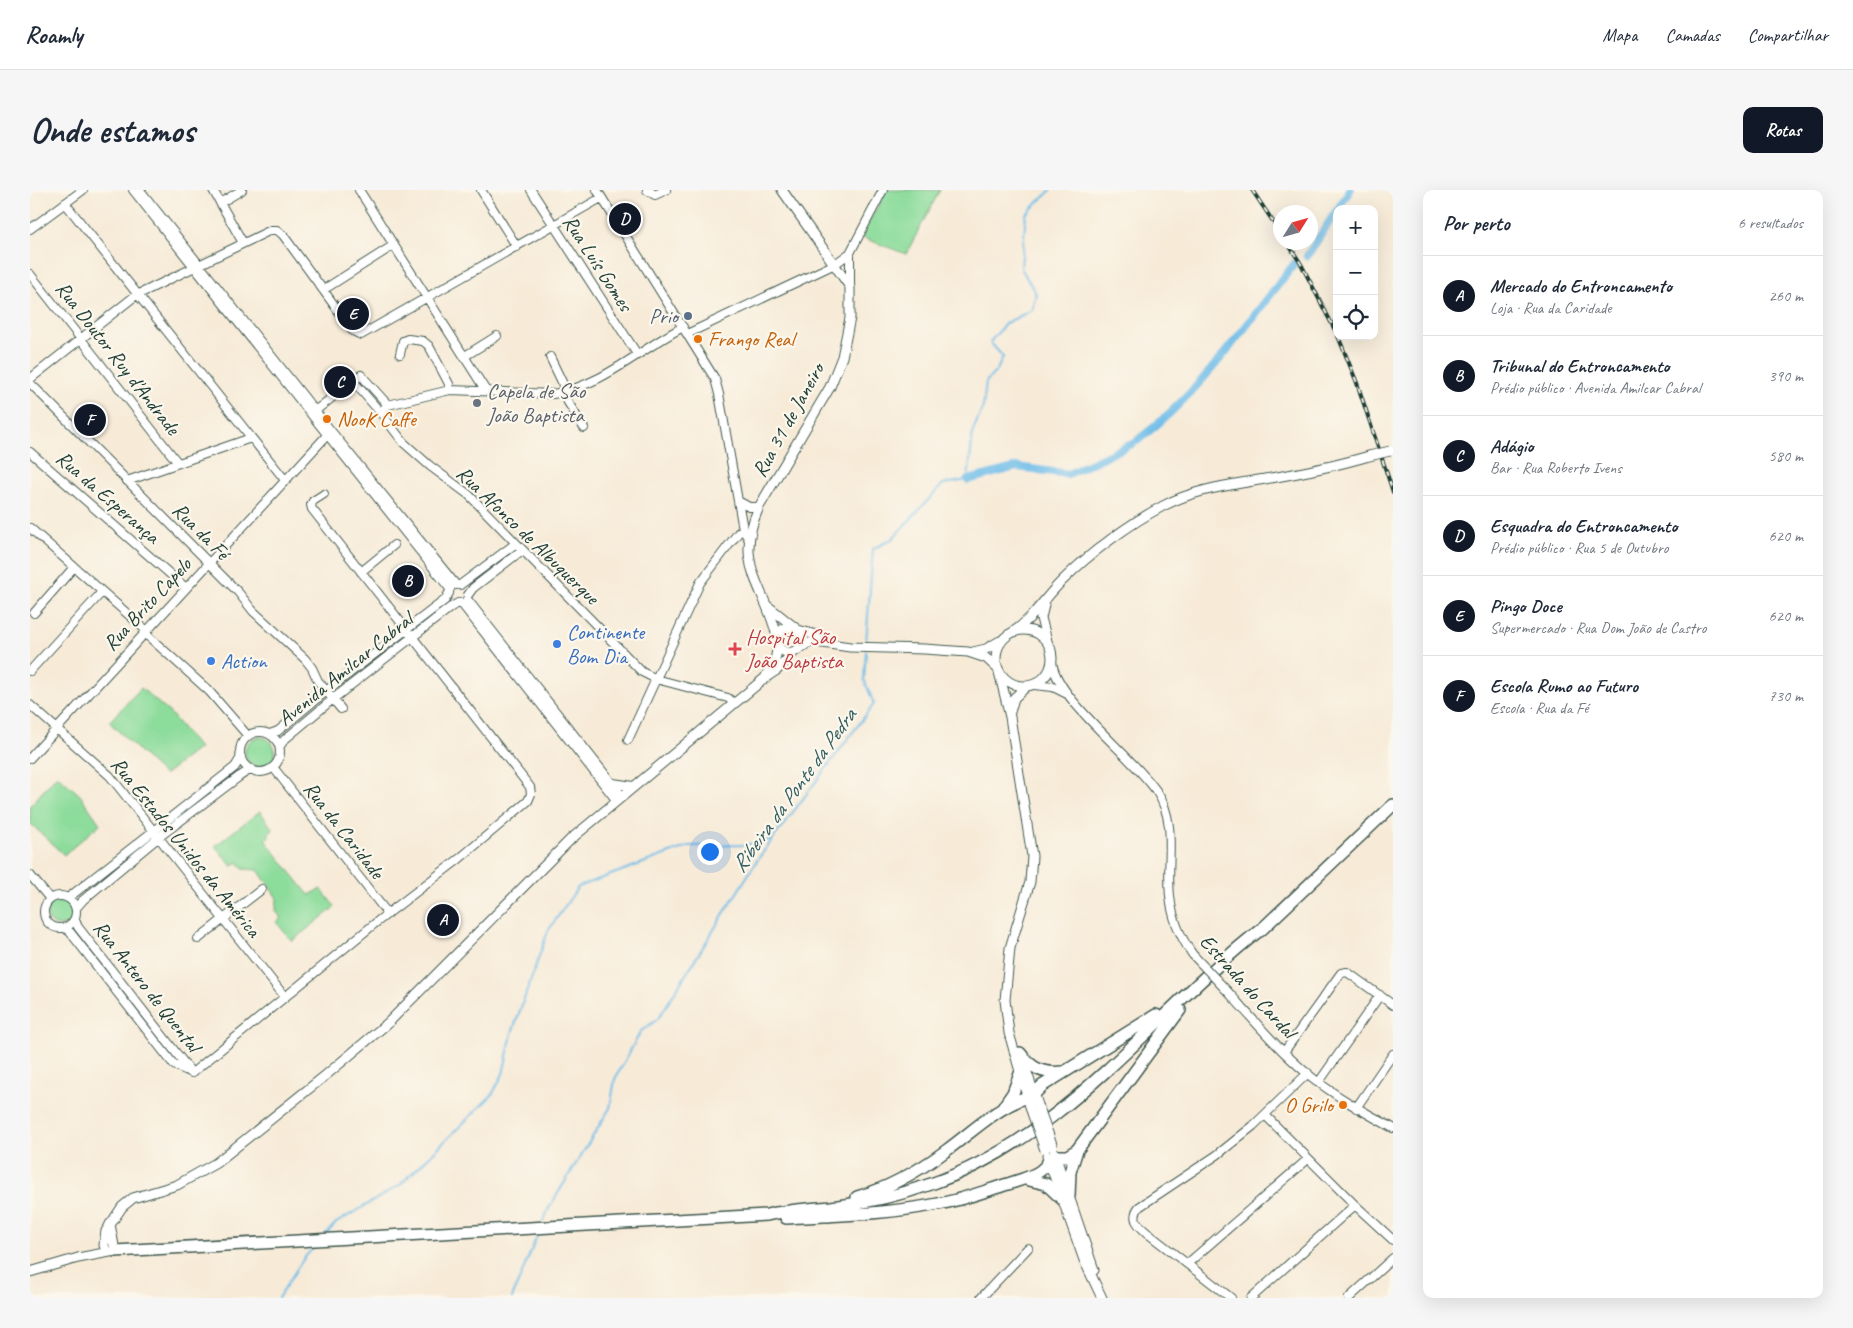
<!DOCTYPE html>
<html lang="pt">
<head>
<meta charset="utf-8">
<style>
	:root { --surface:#fff; --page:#f6f6f7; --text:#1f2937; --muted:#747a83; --line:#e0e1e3; --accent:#111827 }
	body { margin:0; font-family:Caveat,sans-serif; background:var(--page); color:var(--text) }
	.controls { position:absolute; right:15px; top:15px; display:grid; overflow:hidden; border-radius:10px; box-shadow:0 5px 20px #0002 }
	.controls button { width:45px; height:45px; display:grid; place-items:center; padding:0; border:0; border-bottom:1px solid var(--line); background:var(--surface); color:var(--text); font:25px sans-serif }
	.compass { position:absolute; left:1243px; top:15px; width:45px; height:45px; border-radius:50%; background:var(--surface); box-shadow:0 5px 20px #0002; rotate:53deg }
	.you { position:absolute; left:679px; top:661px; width:18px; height:18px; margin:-12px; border:4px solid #fff; border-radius:50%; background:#1a73e8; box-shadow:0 0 0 8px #1a73e833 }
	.badge { display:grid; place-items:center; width:32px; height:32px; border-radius:50%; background:var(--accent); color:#fff; font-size:16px; font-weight:700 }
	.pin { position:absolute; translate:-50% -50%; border:2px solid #fff; box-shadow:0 1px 5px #0006 }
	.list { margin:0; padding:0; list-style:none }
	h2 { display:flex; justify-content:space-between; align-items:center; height:65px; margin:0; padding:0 20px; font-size:21px }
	h2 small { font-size:16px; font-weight:400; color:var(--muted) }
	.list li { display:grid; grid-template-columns:32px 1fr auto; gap:15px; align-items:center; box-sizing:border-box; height:80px; padding:0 20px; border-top:1px solid var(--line) }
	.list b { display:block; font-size:19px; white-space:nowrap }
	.list p { margin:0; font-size:16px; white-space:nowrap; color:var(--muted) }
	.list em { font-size:16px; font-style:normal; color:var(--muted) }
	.icon { flex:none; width:28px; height:28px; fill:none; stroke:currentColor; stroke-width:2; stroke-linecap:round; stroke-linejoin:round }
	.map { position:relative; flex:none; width:1363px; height:1108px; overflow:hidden; border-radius:10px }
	header { display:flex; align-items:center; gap:30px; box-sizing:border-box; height:70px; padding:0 25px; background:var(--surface); border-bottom:1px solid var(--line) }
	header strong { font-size:24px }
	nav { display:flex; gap:28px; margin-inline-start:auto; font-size:18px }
	.intro { display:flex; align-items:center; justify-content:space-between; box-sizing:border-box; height:120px; padding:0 30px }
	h1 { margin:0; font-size:35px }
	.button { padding:12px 22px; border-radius:10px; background:var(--accent); color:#fff; font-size:18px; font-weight:700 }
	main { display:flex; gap:30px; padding:0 30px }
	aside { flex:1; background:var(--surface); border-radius:10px; box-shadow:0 5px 20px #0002 }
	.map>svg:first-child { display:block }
	.green { fill:#8cdc9b; stroke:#568c68 }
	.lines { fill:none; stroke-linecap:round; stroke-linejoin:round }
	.stream { stroke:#6fbde9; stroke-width:2 }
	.canal { stroke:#6fbde9; stroke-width:8 }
	.minor-casing { stroke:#3f574d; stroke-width:10 }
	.major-casing { stroke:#3f574d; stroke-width:11 }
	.highway-casing { stroke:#3f574d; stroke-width:14 }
	.minor { stroke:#fff; stroke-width:8 }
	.major { stroke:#fff; stroke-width:9 }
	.highway { stroke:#fff; stroke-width:11 }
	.rail-casing { stroke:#1f3d34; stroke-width:4 }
	.rail { stroke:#fbf7ec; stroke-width:2; stroke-dasharray:5.5; stroke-linecap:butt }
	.minor-bridge-casing { stroke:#3f574d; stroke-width:10; stroke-linecap:butt }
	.major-bridge-casing { stroke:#3f574d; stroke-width:11; stroke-linecap:butt }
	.minor-bridge { stroke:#fff; stroke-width:8 }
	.major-bridge { stroke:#fff; stroke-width:9 }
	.service-dot { fill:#5c6f8a; stroke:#fbf7ec; stroke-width:2 }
	.food-dot { fill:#e8710a; stroke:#fbf7ec; stroke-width:2 }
	.worship-dot { fill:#6b7280; stroke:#fbf7ec; stroke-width:2 }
	.shop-dot { fill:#3f7fe0; stroke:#fbf7ec; stroke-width:2 }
	.health-dot { fill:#e0444e; stroke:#fbf7ec; stroke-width:2 }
	.labels { text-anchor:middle; stroke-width:4.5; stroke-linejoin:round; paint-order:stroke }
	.street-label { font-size:21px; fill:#1f3d34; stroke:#fbf7ec }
	.service-label { font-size:21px; fill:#4e5e75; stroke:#fbf7ec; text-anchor:end }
	.food-label { font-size:21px; fill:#c56008; stroke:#fbf7ec; text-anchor:start }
	.worship-label { font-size:21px; fill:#5b616d; stroke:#fbf7ec; text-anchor:start }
	.shop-label { font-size:21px; fill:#366cbe; stroke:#fbf7ec; text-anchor:start }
	.health-label { font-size:21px; fill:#be3a42; stroke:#fbf7ec; text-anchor:start }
	.water-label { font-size:22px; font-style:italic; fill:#335d61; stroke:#fbf7ec }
</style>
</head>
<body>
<header>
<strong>Roamly</strong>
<nav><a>Mapa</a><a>Camadas</a><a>Compartilhar</a></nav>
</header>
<div class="intro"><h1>Onde estamos</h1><a class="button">Rotas</a></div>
<main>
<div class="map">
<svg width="1363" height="1108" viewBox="0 0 1363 1108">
	<rect width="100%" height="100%" fill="#fbf7ec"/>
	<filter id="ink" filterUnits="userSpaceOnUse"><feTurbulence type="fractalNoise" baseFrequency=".02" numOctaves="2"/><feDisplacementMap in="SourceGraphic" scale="10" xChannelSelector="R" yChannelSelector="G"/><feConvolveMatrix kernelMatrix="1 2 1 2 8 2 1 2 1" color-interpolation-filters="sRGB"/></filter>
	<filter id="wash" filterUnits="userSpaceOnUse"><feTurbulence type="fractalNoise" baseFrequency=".0096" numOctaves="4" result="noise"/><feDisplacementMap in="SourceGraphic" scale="20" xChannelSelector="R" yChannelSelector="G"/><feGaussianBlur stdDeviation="1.12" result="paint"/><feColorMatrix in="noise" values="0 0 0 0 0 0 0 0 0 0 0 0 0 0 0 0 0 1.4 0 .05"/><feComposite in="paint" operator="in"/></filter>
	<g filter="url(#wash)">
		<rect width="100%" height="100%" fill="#f7ebd8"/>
		<!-- green -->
		<path class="green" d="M857 0H910L876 64 831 47Z
			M111 498 140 523 169 558 134 585 79 532Z
			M215 562a15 15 0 1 1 30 0a15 15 0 1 1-30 0Z
			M27 585 50 605 70 634 34 665 0 633V616Z
			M230 621 243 640 238 644 240 646 235 650 279 705 291 699 305 717 262 751 246 732 251 728 246 721 247 708 228 680 213 679 208 672 202 676 185 656Z
			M17 723a13 13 0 1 1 26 0a13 13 0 1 1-26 0Z"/>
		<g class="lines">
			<!-- stream -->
			<path class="stream" d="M836 453 843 359 862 349 913 294 938 290 943 241 953 217 956 192 967 180 973 167 960 152 976 133 1002 120 1006 104 991 78 996 24 1021 0
				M513 1032 519 1018 580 918 585 889 611 841 628 829 728 669 844 514 834 489 836 461
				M296 1044 306 1033 370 995 462 905 473 884 482 843 518 741 548 697 659 656 715 655 743 649
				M248 1108 274 1068 286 1055
				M482 1108 509 1041"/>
			<!-- canal -->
			<path class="canal" d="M1308 19 1320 0
				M1277 66 1307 20
				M1108 250C1171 202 1216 135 1265 73
				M938 290 987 277 1038 284 1102 254"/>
		</g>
	</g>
	<g filter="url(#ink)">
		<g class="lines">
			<!-- minor casing -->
			<g class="minor-casing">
				<path id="minor" d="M103 0 420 399
					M110 0 301 241 426 395
					M183 0 213 53
					M329 0 456 201
					M451 0 487 57
					M501 0 607 164
					M567 0 685 189 689 204 713 339 719 350
					M617 0 625 5 636 0
					M35 13 255 290
					M190 13 212 0
					M0 39 53 0
					M0 84 148 273
					M820 97V63
					M293 100 364 55
					M657 144 805 74 820 63 853 0
					M370 164 373 151 378 149 393 151 399 156 419 194 420 200
					M435 166 467 146
					M520 167 532 192 536 209 554 238
					M0 189 105 106 241 40H247L253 45 323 141 331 145 571 8
					M323 191 350 222 358 215 420 200 523 204C570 197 611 159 653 137
					M0 193 208 402 223 421 275 469 282 478 288 491 311 519
					M350 222 374 253 400 276 439 305 612 482 626 489 698 508 704 513
					M281 224 331 185 358 215
					M0 262 156 398
					M97 291 221 248
					M708 311 719 317H729
					M0 338 117 441 118 446 179 501 218 546
					M331 382 364 355
					M430 395 485 354
					M438 405 443 398 491 361
					M437 409 592 606
					M431 413 587 611
					M4 423 44 377
					M1022 470C1023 507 1105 568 1127 602 1148 634 1136 670 1140 706 1142 728 1150 747 1163 765
					M0 481 72 402
					M1004 495 1023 497 1035 503
					M0 515 80 586 255 807
					M210 562a20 20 0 1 1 40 0a20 20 0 1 1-40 0Z
					M240 544 248 541 296 501 415 410 419 403
					M598 550 670 393 708 343 713 339
					M250 556 254 550 303 509 421 417 428 413
					M0 568 300 242
					M243 577 358 724
					M583 593 603 596
					M0 685 20 709
					M14 722a16 16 0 1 1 32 0a16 16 0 1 1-32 0Z
					M38 708 205 577 211 567
					M46 718 53 710 129 647 210 586 221 579
					M45 730 48 737 161 882
					M35 738 40 742 144 875 162 883
					M168 749 232 699
					M1201 805C1226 833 1250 861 1279 885 1305 906 1334 922 1363 938
					M1254 862 1311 783 1317 782 1363 815
					M162 883 348 731 429 669 498 611 501 604 500 597 282 319 281 315 283 311 294 304
					M1289 892 1350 805
					M1326 918 1363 864
					M1235 925 1325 1015 1363 1050
					M1157 1074 1278 969
					M951 1108 998 1058
					M1201 1108 1116 1042C1107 1034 1101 1028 1109 1017L1187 965 1223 936 1278 883
					M1221 1108 1325 1015
					M1319 1108 1363 1068"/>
			</g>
			<!-- major casing -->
			<g class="major-casing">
				<path id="major" d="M1014 415 1011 428 1017 451
					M739 417 768 440C773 447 773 452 769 459 761 464 754 464 748 456L747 446 754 438H763
					M966 468a28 28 0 1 1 56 0a28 28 0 1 1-56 0Z
					M768 440 797 448
					M983 442C1004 428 1015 407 1033 390 1060 363 1099 334 1133 316 1165 299 1201 295 1235 289 1271 283 1305 276 1339 266
					M747 446C734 394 703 375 729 317L800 197 812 167 820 128V97L752 0
					M769 459 778 453 786 452 820 457 894 459 938 462 956 468 968 479
					M943 462 956 459 970 451
					M969 482 980 527 1002 666 1000 692 980 758 975 810 979 843 1001 920
					M736 486 745 470 748 456
					M980 522 984 508 997 496
					M992 868 1008 915
					M1024 962 1064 1080
					M1017 966 1054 1070 1072 1108
					M76 1062 74 1055 76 1041 92 1017 103 1008 147 995 186 973 296 885 359 832 541 649 735 488 747 480 765 461
					M0 1082 48 1068 85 1061 80 1034"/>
			</g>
			<!-- highway casing -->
			<g class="highway-casing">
				<path id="highway" d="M1230 741 1363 615
					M990 863C1002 879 1013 884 1032 882
					M1004 904 1012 896 1126 825
					M974 916 983 903 990 884
					M1026 966H1037L1047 960
					M995 989 1016 994 1033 1010
					M1039 1006 1040 982 1047 960 1150 820
					M827 1007C860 998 890 980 917 960 943 941 966 918 997 907
					M800 1026 823 1021
					M756 1028C807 1025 858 1024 908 1014 932 1010 955 1001 978 994 992 989 1013 985 1019 970
					M85 1061 737 1025C758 1020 779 1019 801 1017 835 1013 868 1006 901 994 1038 947 1123 822 1234 737"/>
			</g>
			<!-- minor -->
			<use href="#minor" class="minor"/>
			<!-- major -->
			<use href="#major" class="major"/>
			<!-- highway -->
			<use href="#highway" class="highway"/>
			<!-- rail casing -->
			<g class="rail-casing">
				<path id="rail" d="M1222 0 1250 42
					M1257 52 1271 74 1307 144
					M1308 146 1327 193 1363 302"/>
			</g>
			<!-- rail -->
			<use href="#rail" class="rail"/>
			<!-- minor-bridge casing -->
			<g class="minor-bridge-casing">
				<path id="minor-bridge" d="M1163 765 1201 805"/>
			</g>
			<!-- major-bridge casing -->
			<g class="major-bridge-casing">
				<path id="major-bridge" d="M1339 266 1360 261
					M1008 915 1023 957
					M1001 920 1015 960"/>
			</g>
			<!-- minor-bridge -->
			<use href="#minor-bridge" class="minor-bridge"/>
			<!-- major-bridge -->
			<use href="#major-bridge" class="major-bridge"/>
		</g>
	</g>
	<!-- markers -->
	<circle class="service-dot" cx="658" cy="126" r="5"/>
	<g class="food-dot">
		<circle cx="668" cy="149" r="5"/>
		<circle cx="297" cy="229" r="5"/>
		<circle cx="1313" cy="915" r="5"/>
	</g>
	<circle class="worship-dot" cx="447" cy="213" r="5"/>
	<g class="shop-dot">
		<circle cx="527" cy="454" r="5"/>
		<circle cx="181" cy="471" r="5"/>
	</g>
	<path class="health-dot" d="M702.5 451.5h5v5h5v5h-5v5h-5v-5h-5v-5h5z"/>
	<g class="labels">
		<!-- street labels -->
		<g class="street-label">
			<text transform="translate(568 73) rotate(57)" y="7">Rua Luís Gomes</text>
			<text transform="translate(88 168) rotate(52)" y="7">Rua Doutor Ruy d'Andrade</text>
			<text transform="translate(758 230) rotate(-61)" y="7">Rua 31 de Janeiro</text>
			<text transform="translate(78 307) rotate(41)" y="7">Rua da Esperança</text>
			<text transform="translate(171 341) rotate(45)" y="7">Rua da Fé</text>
			<text transform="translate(498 345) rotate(44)" y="7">Rua Afonso de Albuquerque</text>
			<text transform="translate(117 414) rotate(-47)" y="7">Rua Brito Capelo</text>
			<text transform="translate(315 479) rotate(-39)" y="7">Avenida Amilcar Cabral</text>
			<text transform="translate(314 640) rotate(52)" y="7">Rua da Caridade</text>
			<text transform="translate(156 657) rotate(51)" y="7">Rua Estados Unidos da América</text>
			<text transform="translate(117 796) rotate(52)" y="7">Rua Antero de Quental</text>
			<text transform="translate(1218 796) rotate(48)" y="7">Estrada do Cardal</text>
		</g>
		<!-- service labels -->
		<g class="service-label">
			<text x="648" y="133">Prio</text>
		</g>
		<!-- food labels -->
		<g class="food-label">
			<text x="678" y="156">Frango Real</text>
			<text x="307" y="236">NooK Caffe</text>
			<text x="1303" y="922" text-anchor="end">O Grilo</text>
		</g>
		<!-- worship labels -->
		<g class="worship-label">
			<text x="457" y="208">Capela de São<tspan x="457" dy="24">João Baptista</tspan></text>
		</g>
		<!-- shop labels -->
		<g class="shop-label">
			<text x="537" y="449">Continente<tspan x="537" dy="24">Bom Dia</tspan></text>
			<text x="191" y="478">Action</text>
		</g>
		<!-- health labels -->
		<g class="health-label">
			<text x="716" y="454">Hospital São<tspan x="716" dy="24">João Baptista</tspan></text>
		</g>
		<!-- water labels -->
		<g class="water-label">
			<text transform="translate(763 600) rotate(-54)" y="8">Ribeira da Ponte da Pedra</text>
		</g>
	</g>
</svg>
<div class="controls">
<button>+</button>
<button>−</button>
<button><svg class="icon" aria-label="locate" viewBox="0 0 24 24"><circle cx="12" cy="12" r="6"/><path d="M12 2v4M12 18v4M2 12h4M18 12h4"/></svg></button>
</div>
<svg class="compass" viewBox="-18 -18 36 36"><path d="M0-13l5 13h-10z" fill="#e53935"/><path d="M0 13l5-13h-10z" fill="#747a83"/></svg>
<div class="you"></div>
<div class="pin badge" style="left:413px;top:730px">A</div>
<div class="pin badge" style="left:378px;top:391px">B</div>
<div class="pin badge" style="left:310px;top:192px">C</div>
<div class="pin badge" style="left:595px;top:29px">D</div>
<div class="pin badge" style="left:323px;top:124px">E</div>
<div class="pin badge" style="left:60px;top:230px">F</div>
</div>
<aside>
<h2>Por perto<small>6 resultados</small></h2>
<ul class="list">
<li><span class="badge">A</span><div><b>Mercado do Entroncamento</b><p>Loja · Rua da Caridade</p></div><em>260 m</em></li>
<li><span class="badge">B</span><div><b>Tribunal do Entroncamento</b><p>Prédio público · Avenida Amilcar Cabral</p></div><em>390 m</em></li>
<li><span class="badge">C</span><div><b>Adágio</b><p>Bar · Rua Roberto Ivens</p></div><em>580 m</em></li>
<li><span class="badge">D</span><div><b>Esquadra do Entroncamento</b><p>Prédio público · Rua 5 de Outubro</p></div><em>620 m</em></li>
<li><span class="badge">E</span><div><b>Pingo Doce</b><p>Supermercado · Rua Dom João de Castro</p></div><em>620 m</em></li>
<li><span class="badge">F</span><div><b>Escola Rumo ao Futuro</b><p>Escola · Rua da Fé</p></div><em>730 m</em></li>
</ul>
</aside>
</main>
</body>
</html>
